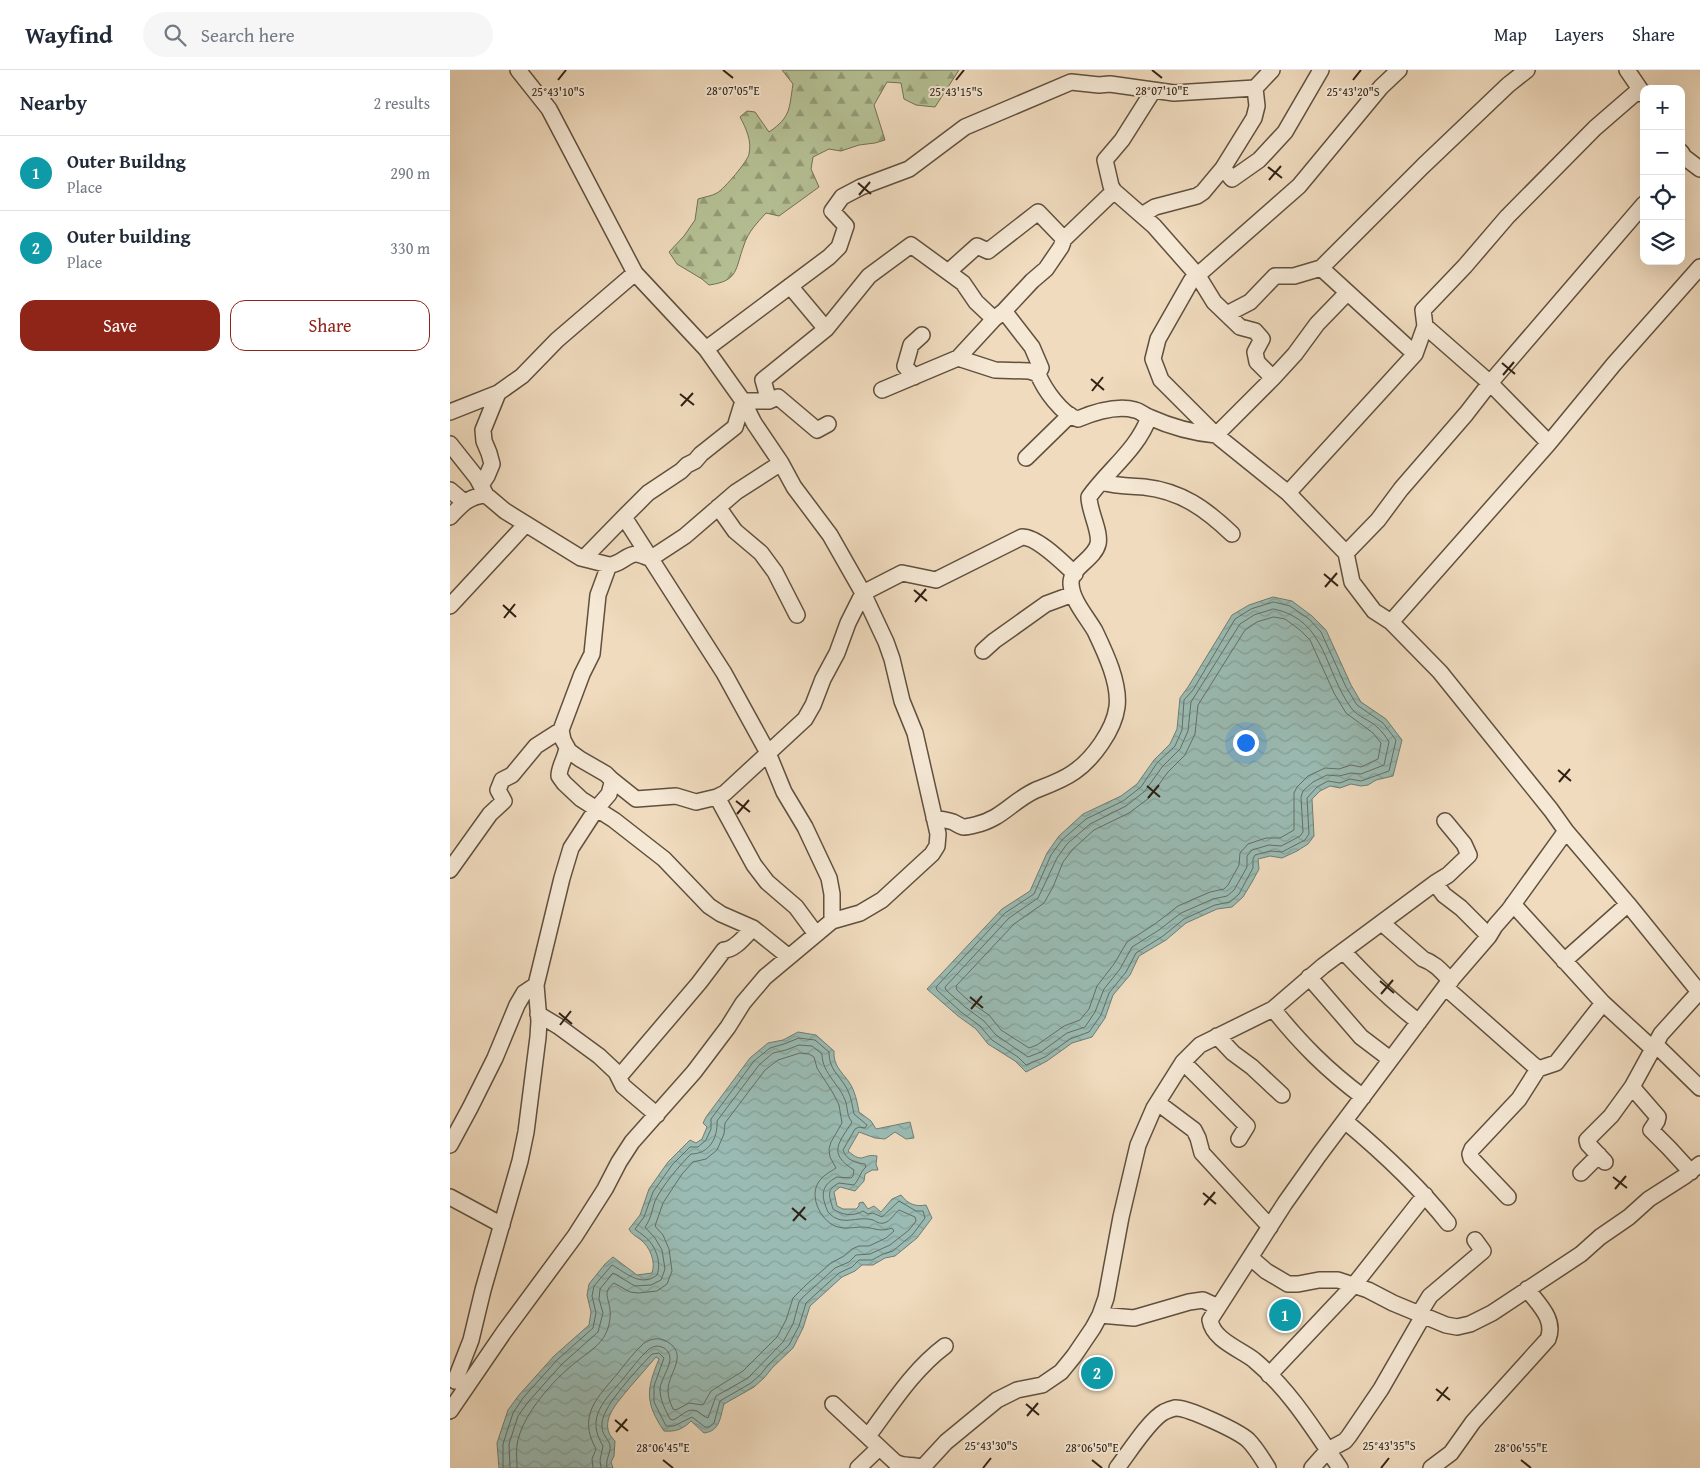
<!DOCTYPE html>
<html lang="en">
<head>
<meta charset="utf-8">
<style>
	:root { --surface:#fff; --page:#f6f6f7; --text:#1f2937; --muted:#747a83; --line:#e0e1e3; --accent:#8f2418 }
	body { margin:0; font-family:"Gentium Book Plus",serif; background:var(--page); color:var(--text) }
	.controls { position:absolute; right:15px; top:15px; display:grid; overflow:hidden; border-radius:10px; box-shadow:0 5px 20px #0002 }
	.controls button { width:45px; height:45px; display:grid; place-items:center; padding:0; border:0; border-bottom:1px solid var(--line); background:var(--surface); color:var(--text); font:25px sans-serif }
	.you { position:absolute; left:795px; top:672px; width:18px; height:18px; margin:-12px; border:4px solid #fff; border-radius:50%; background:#1a73e8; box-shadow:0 0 0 8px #1a73e833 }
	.badge { display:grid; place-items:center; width:32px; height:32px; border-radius:50%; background:var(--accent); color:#fff; font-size:16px; font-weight:700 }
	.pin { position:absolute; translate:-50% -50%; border:2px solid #fff; box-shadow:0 1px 5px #0006 }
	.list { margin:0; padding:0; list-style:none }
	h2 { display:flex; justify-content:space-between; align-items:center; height:65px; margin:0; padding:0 20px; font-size:21px }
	h2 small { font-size:16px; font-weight:400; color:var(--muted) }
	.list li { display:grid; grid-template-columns:32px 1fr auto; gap:15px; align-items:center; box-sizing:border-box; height:75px; padding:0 20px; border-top:1px solid var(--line) }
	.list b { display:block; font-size:19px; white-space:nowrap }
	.list p { margin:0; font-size:16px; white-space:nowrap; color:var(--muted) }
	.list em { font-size:16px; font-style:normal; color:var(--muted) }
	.actions { display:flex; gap:10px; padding:15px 20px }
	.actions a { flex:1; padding:11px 0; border:1px solid var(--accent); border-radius:15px; text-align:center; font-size:18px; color:var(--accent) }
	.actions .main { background:var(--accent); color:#fff }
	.icon { flex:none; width:28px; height:28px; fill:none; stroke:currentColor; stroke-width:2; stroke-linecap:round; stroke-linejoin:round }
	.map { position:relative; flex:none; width:1250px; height:1398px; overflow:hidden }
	header { display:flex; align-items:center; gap:30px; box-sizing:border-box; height:70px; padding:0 25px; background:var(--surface); border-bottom:1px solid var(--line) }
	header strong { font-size:24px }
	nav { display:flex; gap:28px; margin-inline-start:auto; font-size:18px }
	.search { width:350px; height:45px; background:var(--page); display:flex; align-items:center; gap:12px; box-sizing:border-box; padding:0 18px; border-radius:28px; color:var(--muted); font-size:19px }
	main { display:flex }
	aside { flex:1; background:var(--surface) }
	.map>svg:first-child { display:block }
	.forest { fill:url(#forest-firs); stroke:#727154 }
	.water { fill:url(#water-waves); stroke:#707d73 }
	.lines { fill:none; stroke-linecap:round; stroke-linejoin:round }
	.shore { stroke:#656e64; stroke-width:1 }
	.minor-casing { stroke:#60503e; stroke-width:18 }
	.minor { stroke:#f5e8d5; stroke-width:15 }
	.ticks { fill:none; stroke:#302114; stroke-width:2 }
	.ticks-label { font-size:12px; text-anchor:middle; fill:#302114; stroke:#f5e8d5; stroke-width:4; stroke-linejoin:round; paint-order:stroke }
</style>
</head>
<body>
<header>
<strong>Wayfind</strong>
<div class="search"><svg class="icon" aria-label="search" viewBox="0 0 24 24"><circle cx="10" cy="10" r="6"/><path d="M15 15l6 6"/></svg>Search here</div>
<nav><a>Map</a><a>Layers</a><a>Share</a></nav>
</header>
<main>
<aside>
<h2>Nearby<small>2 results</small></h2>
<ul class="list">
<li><span class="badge" style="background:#0f9aa8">1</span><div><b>Outer Buildng</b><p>Place</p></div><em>290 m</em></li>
<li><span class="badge" style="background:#0f9aa8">2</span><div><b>Outer building</b><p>Place</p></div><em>330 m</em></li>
</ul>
<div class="actions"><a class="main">Save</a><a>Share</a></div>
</aside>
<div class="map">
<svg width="1250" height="1398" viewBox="0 0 1250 1398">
	<defs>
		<pattern id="forest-firs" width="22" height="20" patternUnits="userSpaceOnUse" patternTransform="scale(1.25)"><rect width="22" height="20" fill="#b5c195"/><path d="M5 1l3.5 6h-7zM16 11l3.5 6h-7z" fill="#949c78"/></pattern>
		<pattern id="water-waves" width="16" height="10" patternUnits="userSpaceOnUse" patternTransform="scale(1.25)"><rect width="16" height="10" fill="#9abbb3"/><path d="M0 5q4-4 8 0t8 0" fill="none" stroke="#85a099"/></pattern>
	</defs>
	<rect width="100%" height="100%" fill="#f0dbbe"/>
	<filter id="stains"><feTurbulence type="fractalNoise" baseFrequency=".004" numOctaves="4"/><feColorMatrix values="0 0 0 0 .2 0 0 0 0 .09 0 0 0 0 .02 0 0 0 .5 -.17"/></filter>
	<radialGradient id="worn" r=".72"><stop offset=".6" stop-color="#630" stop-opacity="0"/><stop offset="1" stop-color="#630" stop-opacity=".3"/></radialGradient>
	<!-- forest -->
	<path class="forest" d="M332 0H509L485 37 466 35 454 29 451 13 437 12 424 35 435 70 425 73 409 75 391 81 379 79 363 87 361 99 369 117 329 146 316 143C307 153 298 162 294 175 285 199 289 211 259 215L252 209 227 194 219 182 234 166 245 150 248 129C254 127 262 126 267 123 274 119 298 91 299 84 302 71 296 58 290 47L297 41 305 42 319 62C341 47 339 39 343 14Z"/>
	<!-- water -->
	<path class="water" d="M823 527 842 531 862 546 876 560 901 615 911 632 936 649 952 670 943 706 926 710 918 715 911 716 901 714 890 718 880 716 870 721 862 729 864 766 858 774 847 781 832 788 820 786 808 789 809 799 802 812 793 827 782 837 767 839 736 853 716 870 689 886 680 905 663 925 655 948 642 967 622 973 597 991 576 1002 565 991 538 974 526 959 508 946 477 919 552 839 580 821 597 783 609 766 633 744 671 726 687 714 704 690 720 674 727 659 730 628 738 617 782 545 799 535Z
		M348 962 366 965 384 981C383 995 391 1001 399 1012 405 1021 407 1031 409 1042L421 1051 426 1059 460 1052 464 1068 456 1069 445 1062 435 1069 425 1068 409 1062 398 1081C414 1095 412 1083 427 1086L426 1094 428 1100H422L415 1104 414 1111 405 1121 390 1117 384 1122 387 1136 393 1139H406L409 1136V1133L413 1132 418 1139 424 1136 431 1142 442 1129 451 1125C458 1134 465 1137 476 1135L482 1148 467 1168 445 1186 435 1188 423 1195H412L405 1201 392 1207 360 1236 353 1258 343 1278 323 1297 314 1308 304 1317 274 1334C270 1348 270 1361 254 1363L241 1351C233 1359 226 1362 214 1361 195 1333 196 1320 209 1289L206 1287C197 1297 189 1307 180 1317 168 1332 146 1353 165 1371L164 1386 161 1392 163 1398H49L47 1373 58 1340 69 1325 104 1286 139 1255 141 1242 137 1225 139 1214 155 1194 163 1187 187 1205 202 1203C206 1192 200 1177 191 1170 186 1166 182 1165 179 1159L190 1145 199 1119 218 1092 240 1070 246 1073 252 1069 257 1057 253 1053 256 1047 300 988 318 973 333 970Z"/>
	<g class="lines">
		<!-- shore -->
		<path class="shore" d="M824 532 840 536 859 549 871 562 896 617 907 635 933 653 946 670 939 701 911 711 900 709 890 713 878 711 867 717 857 728 859 764 855 770 832 782 820 781 805 785 803 789V798L797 809 789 824 780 832 765 835 734 849 713 866 686 883 676 902 659 923 651 945 639 962 620 969 595 987 576 995 568 987 542 970 530 956 511 942 487 920 486 917 555 843 584 824 601 785 612 770 636 749 673 731 691 717 707 693 725 676 732 660 734 630 743 620 785 549 801 539Z
			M824 539C877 550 874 602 902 639 908 647 920 650 927 657 932 661 936 667 939 672L934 695 911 704 901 703 889 706 877 705 863 712 853 721 851 727 853 762 850 766 841 771 831 776 819 775 802 780 797 786V797L792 806 784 820 777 826 763 829 731 843 709 860 682 877 670 899 654 919 645 942 635 957 617 963 591 982 578 987 546 965 534 951 515 937 496 920 495 917 559 848 588 828 607 788 617 774 640 754 676 736 695 721 712 697 730 679 738 661 741 632 790 554 804 545Z
			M824 547 835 549 850 560 860 570 884 623 896 643 923 663 931 673 928 689 911 697 901 695 889 699 875 698 858 706 847 717 844 723V760L830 768H816L798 774 790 783 789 795 778 815 774 819 760 822 728 836 705 854 677 872 664 894 647 916 639 939 630 950 614 956 587 975 579 978 551 960 539 945 520 932 507 920 506 916 564 854 594 833 603 817 613 792 623 779 644 760 679 743 699 728 718 702 735 685 745 664 748 635 795 560 807 552Z
			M53 1398V1374L63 1343 73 1328 107 1290 143 1258 146 1243 142 1226 144 1216 162 1195C175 1202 191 1218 207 1205 212 1192 205 1174 194 1166 191 1163 188 1162 185 1159L194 1147 203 1122 222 1095 240 1077H248L256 1070 261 1059V1049L304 991 320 978 334 974 349 968 365 970 379 982C379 999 388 1004 396 1017 401 1026 402 1034 404 1044L417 1055 415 1058 409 1057 405 1059 393 1080C396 1090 406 1093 415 1094L416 1097C410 1102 410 1108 404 1115L389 1113C376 1120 379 1125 383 1139 392 1145 403 1147 413 1141L418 1144 423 1143 432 1147 449 1131 466 1141H473L475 1148 463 1164 443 1181 433 1184 422 1190H409L402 1197 389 1203 356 1233 349 1256 339 1275 319 1294 311 1304 301 1313 270 1331 264 1353 259 1357H255L242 1347 224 1356H216L204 1332V1316L214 1288 209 1283 202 1284C189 1298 153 1335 152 1353 151 1365 158 1368 160 1375 161 1384 155 1389 157 1398
			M60 1398 59 1374 68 1346 78 1332 112 1294 148 1262 153 1243 149 1229 150 1219 163 1203 185 1216 201 1215 211 1210 215 1199 212 1180 205 1168 195 1157C201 1149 202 1140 205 1131 212 1116 229 1096 241 1084 259 1084 268 1068 267 1051L309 995 323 983 336 980 349 975 362 976 372 984C372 1004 391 1015 396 1033 398 1041 397 1046 402 1052 389 1073 377 1083 404 1100L403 1106 401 1108 387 1107C370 1116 371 1126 378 1142 392 1158 407 1145 423 1150 427 1152 429 1154 434 1153 441 1151 444 1144 449 1140L465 1147 466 1151 459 1160 440 1175 420 1184 406 1185 399 1192 385 1198 352 1228 349 1232 343 1254 333 1272 298 1308 266 1326 258 1348C254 1347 251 1343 247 1341 237 1337 231 1347 223 1350L220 1349C215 1339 210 1330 210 1319 211 1306 229 1288 214 1278 208 1275 204 1276 199 1279 189 1288 181 1299 173 1309 155 1330 135 1347 153 1376L150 1390 151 1398
			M67 1398C67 1391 66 1382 67 1375 71 1346 103 1310 126 1292 136 1284 151 1275 156 1263 159 1257 161 1247 160 1240 159 1228 152 1222 164 1213L180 1222 188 1223 207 1221 217 1214 222 1201 219 1179 213 1165 205 1156 213 1133 232 1104 243 1092 256 1089 267 1080 274 1064 275 1053 315 1000 328 990 350 983 359 984 364 987 367 998 383 1023 389 1035 392 1053 381 1072 379 1079 380 1087 386 1098C380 1102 372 1106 368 1113 359 1128 372 1153 388 1157 399 1160 410 1155 420 1158 429 1160 433 1161 442 1158L444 1161 436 1168 419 1176H409L402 1179 394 1186 381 1193 357 1214 343 1228 336 1250 327 1267 293 1301 261 1321 253 1335 239 1333 226 1340 223 1339C220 1332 218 1328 218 1320 218 1303 240 1284 216 1271 208 1267 201 1269 194 1273 184 1282 176 1293 168 1303 148 1327 127 1345 146 1379L142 1389 143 1398"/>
		<!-- minor casing -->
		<g class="minor-casing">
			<path id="minor" d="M949 0 931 17 849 116 741 211 708 269 703 289 711 310 766 365 838 423 896 483 902 512 924 541 941 552 990 602 1101 740 1116 761 1178 834 1250 923
				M1177 0 1194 25
				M703 21 672 70 655 90 661 116 664 121 704 156 748 206 764 232 790 257 805 261 812 269 805 282 807 292 823 308
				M1231 82 1234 87 1250 99
				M773 98 782 109 809 90 835 62 871 0
				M692 145 705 137 747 126 753 122 773 98 804 48 807 36 805 18
				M871 198 965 284
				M498 202 527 176 538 181 588 142 614 169
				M340 216 376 259
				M554 241 582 211 596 199 611 177 614 169 664 121
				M777 244 800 232 825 206H844L871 198 973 96 1058 15 1077 0
				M256 279 379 187 389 177 396 156 382 141 392 127 411 117 459 99 515 57 621 12 649 15 660 14 724 23 805 18 822 0
				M588 304 579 301 545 300 508 288 544 249 554 241 582 277 591 298 588 304C594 319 612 345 628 349 645 342 667 335 685 340 690 341 694 345 699 347 719 356 743 363 766 365
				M464 307 455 296 461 275 472 265
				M432 320 508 288
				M319 331 313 310 376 259 419 206 461 175 513 213 526 232 544 249
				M0 342 48 323
				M378 354 367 360 328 327 319 331H293L285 357 251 384 245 391 237 395 231 401 198 423 174 447 274 603 318 683 334 722 355 757 379 808 382 824V851
				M766 365 823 308 845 284 867 254 897 223
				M1099 373 1040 313 1194 134
				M0 374 27 408 36 425 55 441 131 488 159 495
				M576 388 620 345
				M651 412C665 416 679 416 694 417 731 421 756 439 782 464
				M31 415 37 406 42 394 39 383 34 371 33 360 48 323 72 306 107 270 185 203
				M0 420 14 432
				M838 423 965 284 975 256 973 240 1015 196 1057 147 1145 58 1190 19
				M268 437 285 461 311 483 325 502 347 545
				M0 447C11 435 19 426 36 425
				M896 483 928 450 951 419 1016 344 1040 313 975 256
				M134 488 174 447
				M202 489 206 485 235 466 286 422 331 393
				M0 536 76 454
				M941 552 1099 373 1164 294 1250 197
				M533 581 544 571 596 534 623 524
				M117 677C116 688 109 696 109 706L114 713 131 729 164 750 214 789 259 836 271 844 303 858 339 887
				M161 709 186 729 226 726 246 732 267 727
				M484 748C490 749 497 750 503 752 507 754 510 756 513 757 517 757 521 756 525 755 552 749 562 731 586 720 599 715 613 710 624 702 643 689 664 660 667 637 670 613 655 582 645 561 637 547 622 531 621 514 620 497 644 490 648 474 651 462 639 441 639 427 658 400 688 379 699 347
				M0 800 40 744 54 731 48 720 52 710 62 705 86 676 111 660
				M985 813 998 805 1019 785 1014 774 995 751
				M1063 834 1153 933 1202 978
				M932 853 973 889C985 893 992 902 1001 911
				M366 864 346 837 317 812 304 795 267 727 275 723 355 649 363 635 373 609 387 583 398 553 413 523 452 503 486 510 572 467C588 467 613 493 625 504
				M893 881C917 907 941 931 969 952
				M1114 891 1178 834
				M859 907 911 967 940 989
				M995 917 1088 999
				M823 939C851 974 877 1000 913 1027
				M88 944 108 956 149 986 166 1002 173 1016 207 1045
				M767 966 783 983 802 997 832 1025
				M1205 974 1250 1018
				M733 992 797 1056 789 1069
				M169 1007 249 913 274 880C285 880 295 866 303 858
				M1182 1017 1208 1047 1207 1051 1201 1060 1219 1078 1241 1102
				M708 1033 744 1060 748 1068 752 1083 820 1157
				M895 1051C932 1082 968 1115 998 1153
				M0 1075 20 1038 45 988 67 935 74 923 86 915
				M1155 1092 1138 1074 1137 1070 1161 1046 1182 1017 1211 964 1249 922
				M1131 1103 1149 1085
				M0 1127 52 1155
				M1058 1127 1021 1088 1020 1084 1022 1079 1069 1029 1088 999 1106 993 1153 933
				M801 1188 816 1201 838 1214H848L869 1210H888L918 1220 943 1233 996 1255 1007 1257 1020 1254 1042 1243 1131 1184 1150 1167 1179 1147 1199 1129 1235 1106 1250 1094
				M969 1244 980 1226 1033 1181 1025 1170
				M650 1245 684 1248 739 1232 753 1230 768 1237
				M819 1305 904 1215 975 1125
				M5 1311 21 1270 33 1220 70 1091 76 1062 88 967 89 951 86 915 112 808 121 778 147 738 159 724 162 713 161 709 156 704 130 689 119 681 113 670 111 660 132 604 142 584 148 525 159 495C170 495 177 484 186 484 191 484 197 488 202 489
				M383 1334 445 1392C455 1398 463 1393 472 1398
				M0 1341 54 1262 125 1166 155 1119 169 1092 182 1072 244 1002 278 957 293 933 315 907 382 851 410 843 432 830 482 784 487 776 488 764 465 663 452 631 442 589 436 572 413 523 380 465 344 417 331 393 304 353 293 331 256 279 185 203 99 39 68 0
				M418 1366C442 1334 463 1300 495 1276
				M408 1398 429 1378
				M472 1398 496 1372 547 1330 567 1320 592 1315 611 1302 624 1286 643 1258 650 1245 656 1228 671 1147 688 1075 704 1038 733 992 750 975 823 939 873 896 985 813 994 825 1011 838 1039 866
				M667 1398C678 1384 699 1350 714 1342 716 1341 721 1339 725 1338 737 1337 788 1361 798 1370 806 1378 812 1388 818 1398
				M862 1398 878 1380 895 1371 899 1366 931 1319 973 1246
				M890 1398C864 1360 840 1320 804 1290 790 1279 763 1270 760 1250L835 1133 869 1085 995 917 1039 866 1045 856 1059 840 1116 761
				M981 1398 1001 1383 1023 1352 1098 1269C1106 1249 1088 1234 1077 1219"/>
		</g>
		<!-- minor -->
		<use href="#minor" class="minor"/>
	</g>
	<!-- ticks -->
	<path class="ticks" d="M273 0 283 8M702 0 712 8M108 10 116 0M506 10 514 0M903 10 911 0M818 97 832 108M819 110 831 96M408 113 421 124M409 125 420 112M1052 293 1065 304M1053 305 1064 292M641 309 654 320M642 321 653 307M230 324 244 335M231 336 243 323M874 504 888 516M875 517 887 503M464 520 477 531M465 532 476 519M53 535 66 547M54 548 65 534M1108 700 1121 711M1109 712 1120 699M697 716 710 727M698 728 709 715M286 731 300 742M287 744 299 730M930 911 944 923M931 924 943 910M520 927 533 938M521 939 532 926M109 943 122 954M110 955 121 941M1163 1107 1177 1118M1165 1119 1176 1106M753 1123 766 1134M754 1135 765 1122M342 1138 356 1150M343 1151 355 1137M986 1319 1000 1330M987 1331 998 1317M576 1334 589 1345M577 1346 588 1333M165 1350 178 1361M166 1362 177 1349M213 1390 223 1398M642 1390 652 1398M1071 1390 1081 1398M533 1398 541 1388M931 1398 939 1388"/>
	<g class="ticks-label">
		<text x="283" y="25">28°07'05"E</text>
		<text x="712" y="25">28°07'10"E</text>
		<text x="108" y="26">25°43'10"S</text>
		<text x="506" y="26">25°43'15"S</text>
		<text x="903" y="26">25°43'20"S</text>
		<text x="541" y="1380">25°43'30"S</text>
		<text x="939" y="1380">25°43'35"S</text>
		<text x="213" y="1382">28°06'45"E</text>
		<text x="642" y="1382">28°06'50"E</text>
		<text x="1071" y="1382">28°06'55"E</text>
	</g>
	<rect width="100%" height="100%" filter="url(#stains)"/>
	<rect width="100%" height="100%" fill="url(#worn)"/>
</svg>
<div class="controls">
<button>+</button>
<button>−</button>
<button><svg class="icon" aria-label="locate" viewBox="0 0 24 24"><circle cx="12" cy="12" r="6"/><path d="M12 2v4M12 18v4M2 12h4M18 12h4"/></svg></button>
<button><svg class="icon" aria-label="layers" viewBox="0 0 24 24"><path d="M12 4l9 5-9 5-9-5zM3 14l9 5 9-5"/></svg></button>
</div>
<div class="you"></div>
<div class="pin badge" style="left:835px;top:1245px;background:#0f9aa8">1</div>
<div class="pin badge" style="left:647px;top:1303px;background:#0f9aa8">2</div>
</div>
</main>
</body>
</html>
